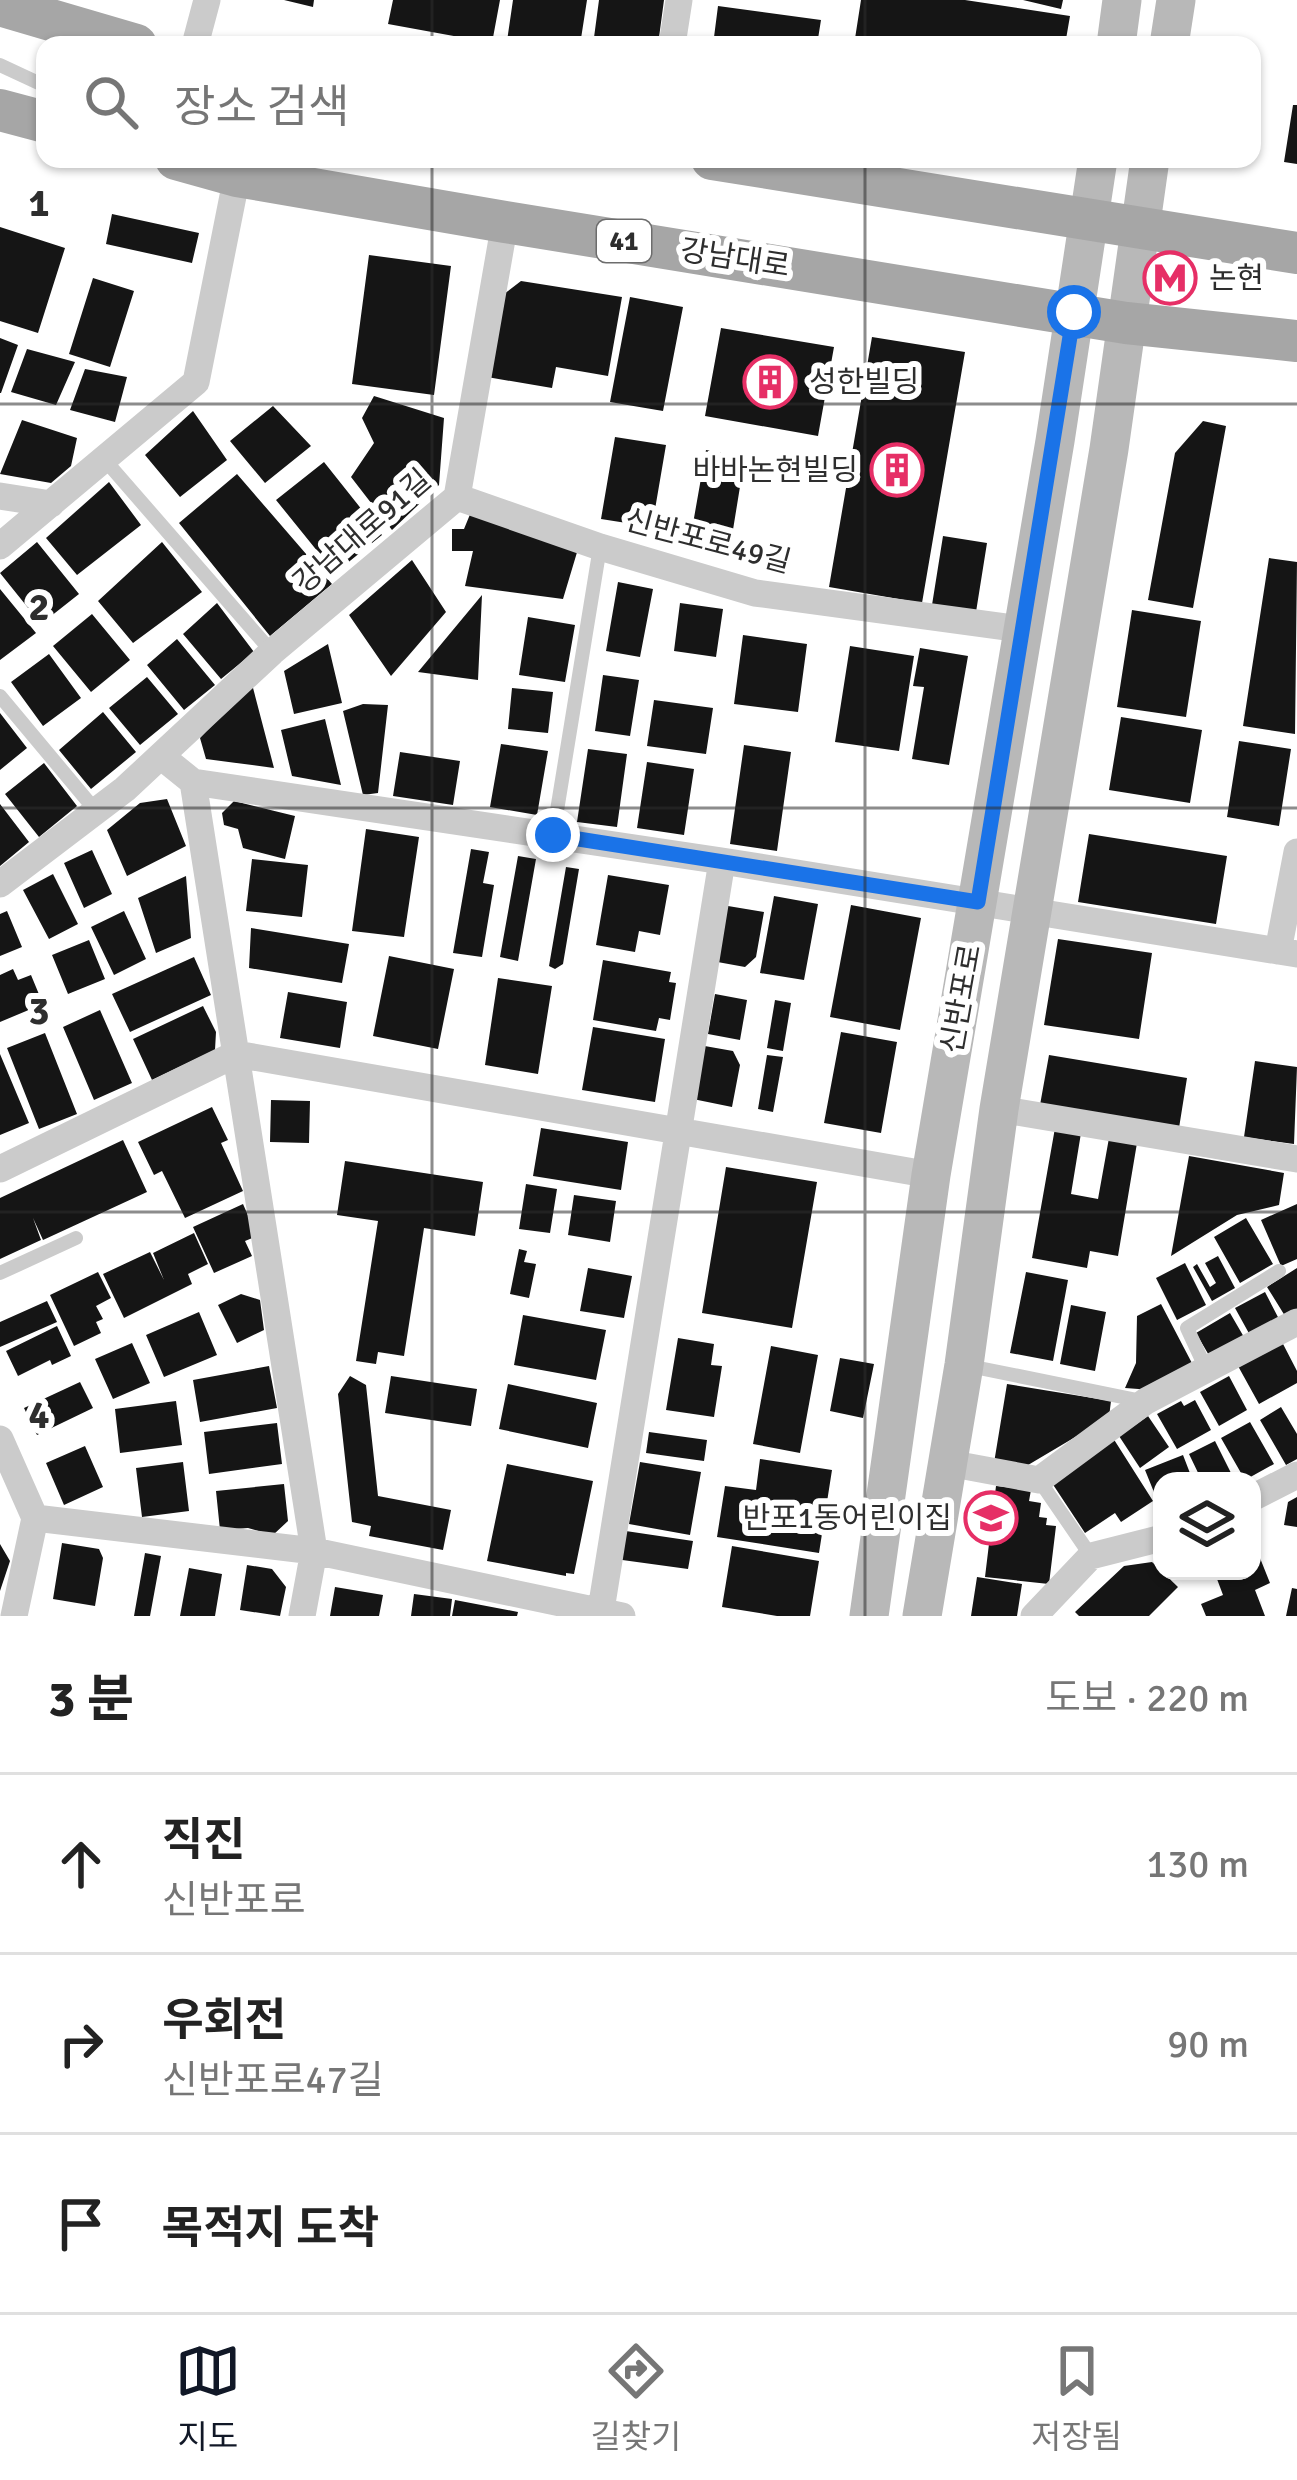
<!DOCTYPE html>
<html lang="ko">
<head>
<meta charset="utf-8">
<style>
	:root { --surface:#fff; --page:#f6f6f6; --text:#222; --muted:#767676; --line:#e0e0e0; --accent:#111827 }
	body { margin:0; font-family:Signika,"Noto Sans KR",sans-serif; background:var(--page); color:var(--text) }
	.controls { position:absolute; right:36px; bottom:36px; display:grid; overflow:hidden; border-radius:24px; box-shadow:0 3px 9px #0004 }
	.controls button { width:108px; height:108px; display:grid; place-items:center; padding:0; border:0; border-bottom:3px solid var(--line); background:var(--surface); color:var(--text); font:60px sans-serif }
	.stop { position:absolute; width:36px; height:36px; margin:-27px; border:9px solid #1a73e8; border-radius:50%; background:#fff }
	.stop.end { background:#1a73e8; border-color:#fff; box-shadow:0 3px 12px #0008 }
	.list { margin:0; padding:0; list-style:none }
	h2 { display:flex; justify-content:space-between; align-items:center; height:156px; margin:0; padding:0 48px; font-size:51px }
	h2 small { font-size:39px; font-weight:400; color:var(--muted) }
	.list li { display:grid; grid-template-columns:78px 1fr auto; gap:36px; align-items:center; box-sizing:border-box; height:180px; padding:0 48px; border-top:3px solid var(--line) }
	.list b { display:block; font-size:45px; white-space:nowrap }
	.list p { margin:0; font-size:39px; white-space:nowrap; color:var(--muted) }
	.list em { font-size:39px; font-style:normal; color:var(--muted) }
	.icon { flex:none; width:66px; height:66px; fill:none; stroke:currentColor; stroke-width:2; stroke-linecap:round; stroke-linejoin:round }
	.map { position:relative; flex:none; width:1297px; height:1616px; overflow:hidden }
	.search { position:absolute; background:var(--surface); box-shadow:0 3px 9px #0004; left:36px; right:36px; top:36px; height:132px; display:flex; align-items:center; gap:30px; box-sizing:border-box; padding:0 42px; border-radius:24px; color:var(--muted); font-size:45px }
	.sheet { height:696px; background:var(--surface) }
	nav { display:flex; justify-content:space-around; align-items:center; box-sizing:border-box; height:168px; border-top:3px solid var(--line); background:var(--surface); font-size:33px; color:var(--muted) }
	nav a { display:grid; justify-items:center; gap:6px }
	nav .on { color:var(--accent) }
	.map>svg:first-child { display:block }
	.building { fill:#151515 }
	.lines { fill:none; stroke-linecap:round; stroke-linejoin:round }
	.service { stroke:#cbcbcb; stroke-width:14 }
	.minor { stroke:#cbcbcb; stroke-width:27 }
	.secondary { stroke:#b8b8b8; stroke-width:39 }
	.primary { stroke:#a6a6a6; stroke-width:42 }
	.route { stroke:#1a73e8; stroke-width:15 }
	.grid { fill:none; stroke:#2e2e2e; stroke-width:3; stroke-opacity:0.55 }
	.labels { text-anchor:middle; stroke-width:12; stroke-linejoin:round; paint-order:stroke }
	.shield { fill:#fff; stroke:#6d6d6d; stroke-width:3 }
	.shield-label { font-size:27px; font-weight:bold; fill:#2e2e2e }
	.street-label { font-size:30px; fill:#2e2e2e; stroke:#fff }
	.poi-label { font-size:30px; fill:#2e2e2e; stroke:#fff; text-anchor:start }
	.grid-label { font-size:39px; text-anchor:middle; font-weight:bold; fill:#2e2e2e; stroke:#fff; stroke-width:12; stroke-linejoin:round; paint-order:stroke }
</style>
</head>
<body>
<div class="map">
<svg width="1297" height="1616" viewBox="0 0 1297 1616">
	<rect width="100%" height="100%" fill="#fff"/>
	<!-- building -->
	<path class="building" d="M284 0H314L313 7Z
		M393 0H500L492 43 388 24Z
		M513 0H587L580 45 507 41Z
		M599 0H664L658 45H593Z
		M861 0H965L1070 16 1065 45H854Z
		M1023 0H1063L1061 9Z
		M718 6 821 20 817 45H713Z
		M1293 105H1297V164L1284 162Z
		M112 214 199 233 192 263 106 244Z
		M0 227 65 248 38 333 0 321Z
		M369 255 451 266 434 395 352 384Z
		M93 278 134 291 110 367 69 354Z
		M521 281 622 297 608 376 556 367 552 388 487 377 500 297Z
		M630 297 683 307 663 411 610 402Z
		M721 328 834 347 818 436 705 416Z
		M872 337 965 352 922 603 829 587Z
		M0 338 18 345 1 393H0Z
		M27 349 75 362 56 405 11 392Z
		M85 369 127 377 115 422 70 410Z
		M374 396 444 418 439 485 392 530 351 477 374 443 362 418Z
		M273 406 311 446 265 483 230 441Z
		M193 411 227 460 180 497 145 455Z
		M22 420 77 438 71 466 51 483 0 474Z
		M1203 421 1226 426 1193 608 1148 600 1175 453Z
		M615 437 666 445 652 527 601 519Z
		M706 450 745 456 731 542 691 535Z
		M324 462 382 535 335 573 276 500Z
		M237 474 332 584 270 636 179 523Z
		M109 482 141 525 77 575 46 538Z
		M471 512 578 549 563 599 465 586 473 551H452V529H464Z
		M943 536 987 543 976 612 932 605Z
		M37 542 79 594 41 624 0 573Z
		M162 542 202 592 133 643 98 601Z
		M1269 558 1297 562 1295 734 1243 726Z
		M412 560 446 612 391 676 349 615Z
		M618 582 653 589 640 657 606 651Z
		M0 589 36 633 0 660Z
		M482 595 478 680 418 672Z
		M217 603 254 652 221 679 183 634Z
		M680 603 723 609 716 657 674 651Z
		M1132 610 1201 621 1186 717 1117 707Z
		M92 614 130 660 91 692 53 646Z
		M528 617 575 625 565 682 519 675Z
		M743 635 807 644 798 712 734 704Z
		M177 639 215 685 184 710 147 665Z
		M328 644 342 703 294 714 284 671Z
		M850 646 914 656 899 751 835 742Z
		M920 648 968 656 949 765 912 759 924 687 913 686Z
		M49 654 81 698 43 726 11 682Z
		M603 675 639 680 630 736 595 731Z
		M147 677 178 714 140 745 109 708Z
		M252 684 274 768 206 759 200 738Z
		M512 688 553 692 548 733 508 729Z
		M654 700 713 708 706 754 647 746Z
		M363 704 388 705 378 793 363 795 343 711Z
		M103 712 136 752 91 789 59 750Z
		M0 713 27 748 0 770Z
		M1121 717 1202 730 1190 803 1109 790Z
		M325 719 341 785 292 776 281 730Z
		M1239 741 1291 749 1279 826 1227 817Z
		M501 744 548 751 537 815 490 807Z
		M744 745 791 752 777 851 730 844Z
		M588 749 627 754 617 827 577 822Z
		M400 752 460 761 453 805 393 796Z
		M647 762 694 769 684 835 637 828Z
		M44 763 77 806 39 837 5 794Z
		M167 799 186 846 127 876 107 830 140 803Z
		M234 801 295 816 285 859 243 848 238 829 224 825 222 813Z
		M0 804 29 842 0 866Z
		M366 829 419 837 404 937 352 931Z
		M1089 834 1227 856 1216 924 1078 902Z
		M471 849 489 852 483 883 494 885 482 957 453 953Z
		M92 850 112 894 84 908 64 863Z
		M518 856 536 859 518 961 500 957Z
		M252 859 308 865 302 917 246 911Z
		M566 867 579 869 563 964 555 969 549 966Z
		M53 874 78 924 49 939 23 890Z
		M608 875 669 885 660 935 639 931 635 952 596 945Z
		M186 876 191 938 156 953 138 898Z
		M774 896 818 904 804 980 760 973Z
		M722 905 764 912 756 957 745 967 712 961Z
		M851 905 921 918 900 1030 830 1017Z
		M7 911 22 947 0 956V914Z
		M124 911 146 959 114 975 91 927Z
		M251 928 349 944 342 983 249 968Z
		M1058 939 1152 953 1139 1039 1044 1025Z
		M89 940 105 979 68 994 52 955Z
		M389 956 454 969 438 1049 373 1036Z
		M194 957 211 995 130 1032 112 994Z
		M603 960 671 972 669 982 676 983 670 1020 659 1018 656 1031 593 1020Z
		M13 969 18 980 31 975 43 1004 0 1022V975Z
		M498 978 552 986 538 1074 485 1065Z
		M288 992 347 1002 340 1048 280 1038Z
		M715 994 747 1000 740 1040 708 1034Z
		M775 1000 791 1003 783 1051 767 1048Z
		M203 1006 216 1032 215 1050 152 1080 133 1039Z
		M100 1010 132 1083 94 1100 63 1027Z
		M593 1027 665 1039 655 1102 582 1090Z
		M841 1032 897 1042 881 1133 824 1123Z
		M45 1033 77 1114 39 1129 7 1048Z
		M699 1045 733 1051 740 1065 732 1107 688 1098Z
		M0 1054 29 1123 0 1135Z
		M767 1055 783 1057 773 1112 758 1109Z
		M1049 1055 1187 1078 1179 1128 1040 1105Z
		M1255 1061 1297 1067 1294 1144 1244 1137Z
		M271 1100 310 1101 309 1143 270 1142Z
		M212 1107 228 1140 221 1143 243 1191 185 1218 162 1171 154 1175 138 1142Z
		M541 1128 628 1142 621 1190 533 1176Z
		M1055 1128 1081 1133 1071 1194 1098 1199 1109 1138 1137 1143 1118 1256 1090 1251 1087 1268 1032 1258Z
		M123 1140 147 1192 43 1240 33 1218 41 1240 0 1259V1198Z
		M1189 1156 1284 1173 1279 1205 1237 1215 1171 1256Z
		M345 1161 483 1182 475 1236 424 1228 404 1356 378 1352 376 1364 356 1361 378 1221 337 1215Z
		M726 1167 817 1182 792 1328 702 1313Z
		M526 1184 557 1189 550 1233 519 1229Z
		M574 1195 616 1201 610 1242 568 1235Z
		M243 1204 257 1236 245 1241 252 1256 214 1273 193 1227Z
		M1297 1204V1259L1281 1266 1261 1220Z
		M1246 1218 1273 1264 1240 1283 1214 1237Z
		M194 1233 208 1264 188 1274 192 1284 124 1318 103 1274 150 1252 164 1280 153 1253Z
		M519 1249 527 1251 524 1262 536 1264 529 1298 510 1294Z
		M1218 1256 1235 1288 1212 1301 1193 1267 1197 1264 1210 1287 1216 1283 1205 1263Z
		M1185 1263 1206 1305 1177 1320 1156 1278Z
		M588 1268 632 1276 624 1318 580 1311Z
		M1297 1268V1320L1290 1324 1267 1287Z
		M98 1272 111 1298 96 1306 103 1319 96 1322 101 1333 74 1346 50 1295Z
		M1026 1272 1068 1280 1053 1361 1010 1353Z
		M1265 1292 1280 1321 1251 1337 1235 1308Z
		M241 1294 260 1300 264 1330 237 1343 218 1305Z
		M47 1301 57 1322 0 1347V1322Z
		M1161 1304 1194 1367 1152 1390 1125 1388 1136 1363 1137 1316Z
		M1071 1305 1106 1312 1095 1371 1060 1364Z
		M199 1312 217 1355 164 1377 146 1335Z
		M1230 1313 1248 1344 1214 1364 1196 1333Z
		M523 1315 606 1330 596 1380 514 1365Z
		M57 1326 71 1356 52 1365 50 1360 18 1376 6 1351Z
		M678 1338 714 1344 711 1365 722 1366 714 1417 666 1410Z
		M1282 1342 1297 1371V1383L1259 1404 1238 1366Z
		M132 1343 150 1383 113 1399 95 1359Z
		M771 1346 818 1355 800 1453 753 1444Z
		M840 1358 874 1364 863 1418 830 1411Z
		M269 1366 277 1408 200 1422 193 1380Z
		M350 1376 366 1385 378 1496 451 1510 443 1550 369 1536 371 1526 352 1522 338 1394Z
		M391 1376 477 1389 471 1426 385 1413Z
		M1229 1376 1247 1410 1219 1426 1200 1392Z
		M80 1382 93 1408 37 1435 24 1408Z
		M508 1384 597 1403 588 1448 499 1429Z
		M1007 1384 1111 1401 1109 1417 1023 1468 994 1463Z
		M1195 1400 1211 1430 1177 1449 1157 1414 1181 1401 1184 1406Z
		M176 1401 182 1445 120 1453 115 1409Z
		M1281 1407 1297 1434V1459L1286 1465 1260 1420Z
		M1148 1416 1169 1447 1140 1468 1119 1436Z
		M1250 1422 1274 1464 1245 1480 1221 1438Z
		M277 1423 282 1464 209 1474 204 1432Z
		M649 1432 707 1440 704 1461 646 1453Z
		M1113 1438 1153 1501 1121 1522 1115 1513 1085 1533 1050 1480Z
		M1215 1441 1235 1481H1202L1189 1454Z
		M85 1446 103 1487 64 1505 46 1463Z
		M1183 1455 1193 1481H1162V1512L1145 1470Z
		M760 1459 832 1470 819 1553 717 1537 725 1486 756 1490Z
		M183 1462 189 1511 142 1517 136 1468Z
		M640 1462 701 1472 690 1535 629 1524Z
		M507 1464 593 1481 574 1574 566 1573V1576L487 1561Z
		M284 1484 288 1521 273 1535 248 1528 220 1530 216 1491Z
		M996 1486 1031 1490 1029 1501 1041 1503 1039 1517 1047 1518 1046 1525 1056 1526 1049 1584 985 1577Z
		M1297 1497V1527L1284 1525 1288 1502Z
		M619 1530 693 1541 688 1569 615 1559Z
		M1252 1538 1270 1583 1255 1590 1265 1616H1206L1201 1604 1223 1595 1214 1571H1252Z
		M62 1543 99 1549 103 1558 95 1606 53 1599Z
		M0 1544 10 1561 0 1591Z
		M732 1546 819 1561 810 1616H777L722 1607Z
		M145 1553 161 1556 150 1616H134Z
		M1152 1562 1178 1587 1149 1616H1079L1075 1612 1124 1566Z
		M247 1565 272 1569 286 1587 280 1616 240 1610Z
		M189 1568 222 1574 215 1616H180Z
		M977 1577 1022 1584 1017 1616H971Z
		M335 1587 383 1595 379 1616H330Z
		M1292 1588 1297 1589V1616H1286Z
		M414 1594 452 1599 450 1616H411Z
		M455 1600 518 1612 517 1616H452Z"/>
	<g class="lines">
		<!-- service -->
		<path class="service" d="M0 65 45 86
			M104 459 272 652
			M0 696 96 811
			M553 835 600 547
			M0 1273 76 1238
			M969 1366 1142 1401
			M1207 1371 1187 1328 1279 1271
			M1039 1480 1091 1556"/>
		<!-- minor -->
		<path class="minor" d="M195 45 207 0
			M672 45 679 0
			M0 496 51 504
			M457 497 600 547 755 593 1021 629
			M0 546 196 382 237 176
			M162 757 193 782 722 861 1297 954
			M193 782 314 1551 302 1616
			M0 884 125 789 272 652 457 497 505 222
			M1278 951 1297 852
			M999 1109 1297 1159
			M0 1169 236 1054 931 1175
			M0 1439 35 1518 14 1616
			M948 1463 1039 1480 1146 1401 1297 1322
			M1252 1498 1297 1475
			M35 1518 314 1551 622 1616
			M600 1616 722 861
			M1034 1616 1091 1556 1162 1538"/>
		<!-- secondary -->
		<path class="secondary" d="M1116 45 1122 0
			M1169 45 1176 0
			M869 1616 931 1175 1055 441 1098 159
			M922 1616 964 1365 999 1109 1109 449 1150 159"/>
		<!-- primary -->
		<path class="primary" d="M0 5 136 45
			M0 110 45 122
			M176 159 237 176 505 222 1126 323 1297 341
			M712 159 1297 253"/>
	</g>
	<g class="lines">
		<!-- route -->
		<path class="route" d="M553 835 978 902 1074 312"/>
	</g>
	<!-- grid -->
	<path class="grid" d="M432 0V45M865 0V45M432 159V1616M865 159V1616M0 404H1297M0 808H1297M0 1212H1297"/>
	<!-- icons -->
	<defs>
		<g id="metro-ring" transform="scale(2.7)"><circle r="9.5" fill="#fff" stroke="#e62f66" stroke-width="1.5"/><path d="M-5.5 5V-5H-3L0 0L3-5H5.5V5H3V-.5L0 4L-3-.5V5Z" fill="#e62f66"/></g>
		<g id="building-ring" transform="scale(2.7)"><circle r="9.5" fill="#fff" stroke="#e62f66" stroke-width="1.5"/><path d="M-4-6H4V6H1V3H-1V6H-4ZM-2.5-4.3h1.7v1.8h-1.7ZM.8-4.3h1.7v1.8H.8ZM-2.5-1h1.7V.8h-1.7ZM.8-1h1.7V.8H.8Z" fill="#e62f66"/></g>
		<g id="school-ring" transform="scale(2.7)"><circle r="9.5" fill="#fff" stroke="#e62f66" stroke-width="1.5"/><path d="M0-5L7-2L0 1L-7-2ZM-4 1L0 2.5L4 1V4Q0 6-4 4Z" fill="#e62f66"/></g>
	</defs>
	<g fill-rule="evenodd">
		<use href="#metro-ring" x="1170" y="278"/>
		<use href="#building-ring" x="770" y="382"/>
		<use href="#building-ring" x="897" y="470"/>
		<use href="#school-ring" x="991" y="1518"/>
	</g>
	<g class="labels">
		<!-- shield labels -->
		<rect class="shield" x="597" y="220" width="54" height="42" rx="9"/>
		<g class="shield-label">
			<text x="624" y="250">41</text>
		</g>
		<!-- street labels -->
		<g class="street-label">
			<text transform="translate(735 258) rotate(9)" y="10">강남대로</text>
			<text transform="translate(362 531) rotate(-41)" y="10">강남대로91길</text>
			<text transform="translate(708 541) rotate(15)" y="10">신반포로49길</text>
			<text transform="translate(961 999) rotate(-80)" y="10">신반포로</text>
		</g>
		<!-- poi labels -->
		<g class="poi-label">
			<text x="1209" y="288">논현</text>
			<text x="809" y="392">성한빌딩</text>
			<text x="858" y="480" text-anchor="end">바바논현빌딩</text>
			<text x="952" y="1528" text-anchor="end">반포1동어린이집</text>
		</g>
	</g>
	<g class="grid-label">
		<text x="39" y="216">1</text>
		<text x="39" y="620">2</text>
		<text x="39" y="1024">3</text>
		<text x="39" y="1428">4</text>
	</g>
</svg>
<div class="controls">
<button><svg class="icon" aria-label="layers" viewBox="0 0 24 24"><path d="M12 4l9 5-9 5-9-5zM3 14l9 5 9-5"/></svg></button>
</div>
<div class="stop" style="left:1074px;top:312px"></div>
<div class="stop end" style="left:553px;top:835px"></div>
<div class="search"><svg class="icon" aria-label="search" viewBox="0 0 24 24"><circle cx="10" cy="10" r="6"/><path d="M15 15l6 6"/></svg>장소 검색</div>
</div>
<section class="sheet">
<h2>3 분<small>도보 · 220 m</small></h2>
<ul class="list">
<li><svg class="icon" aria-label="ahead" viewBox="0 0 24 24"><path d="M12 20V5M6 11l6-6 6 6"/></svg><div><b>직진</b><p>신반포로</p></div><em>130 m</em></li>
<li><svg class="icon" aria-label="right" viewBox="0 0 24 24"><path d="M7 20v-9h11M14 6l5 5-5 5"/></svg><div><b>우회전</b><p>신반포로47길</p></div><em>90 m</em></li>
<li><svg class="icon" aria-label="arrive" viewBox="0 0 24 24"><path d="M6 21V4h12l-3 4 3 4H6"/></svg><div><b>목적지 도착</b></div></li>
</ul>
</section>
<nav>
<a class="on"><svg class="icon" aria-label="map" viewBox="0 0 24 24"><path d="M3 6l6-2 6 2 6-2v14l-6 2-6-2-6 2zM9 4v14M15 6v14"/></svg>지도</a>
<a><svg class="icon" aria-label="directions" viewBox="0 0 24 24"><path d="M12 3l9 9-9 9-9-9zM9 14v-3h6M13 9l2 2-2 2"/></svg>길찾기</a>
<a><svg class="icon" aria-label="saved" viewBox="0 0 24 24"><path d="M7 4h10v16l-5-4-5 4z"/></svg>저장됨</a>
</nav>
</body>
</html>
